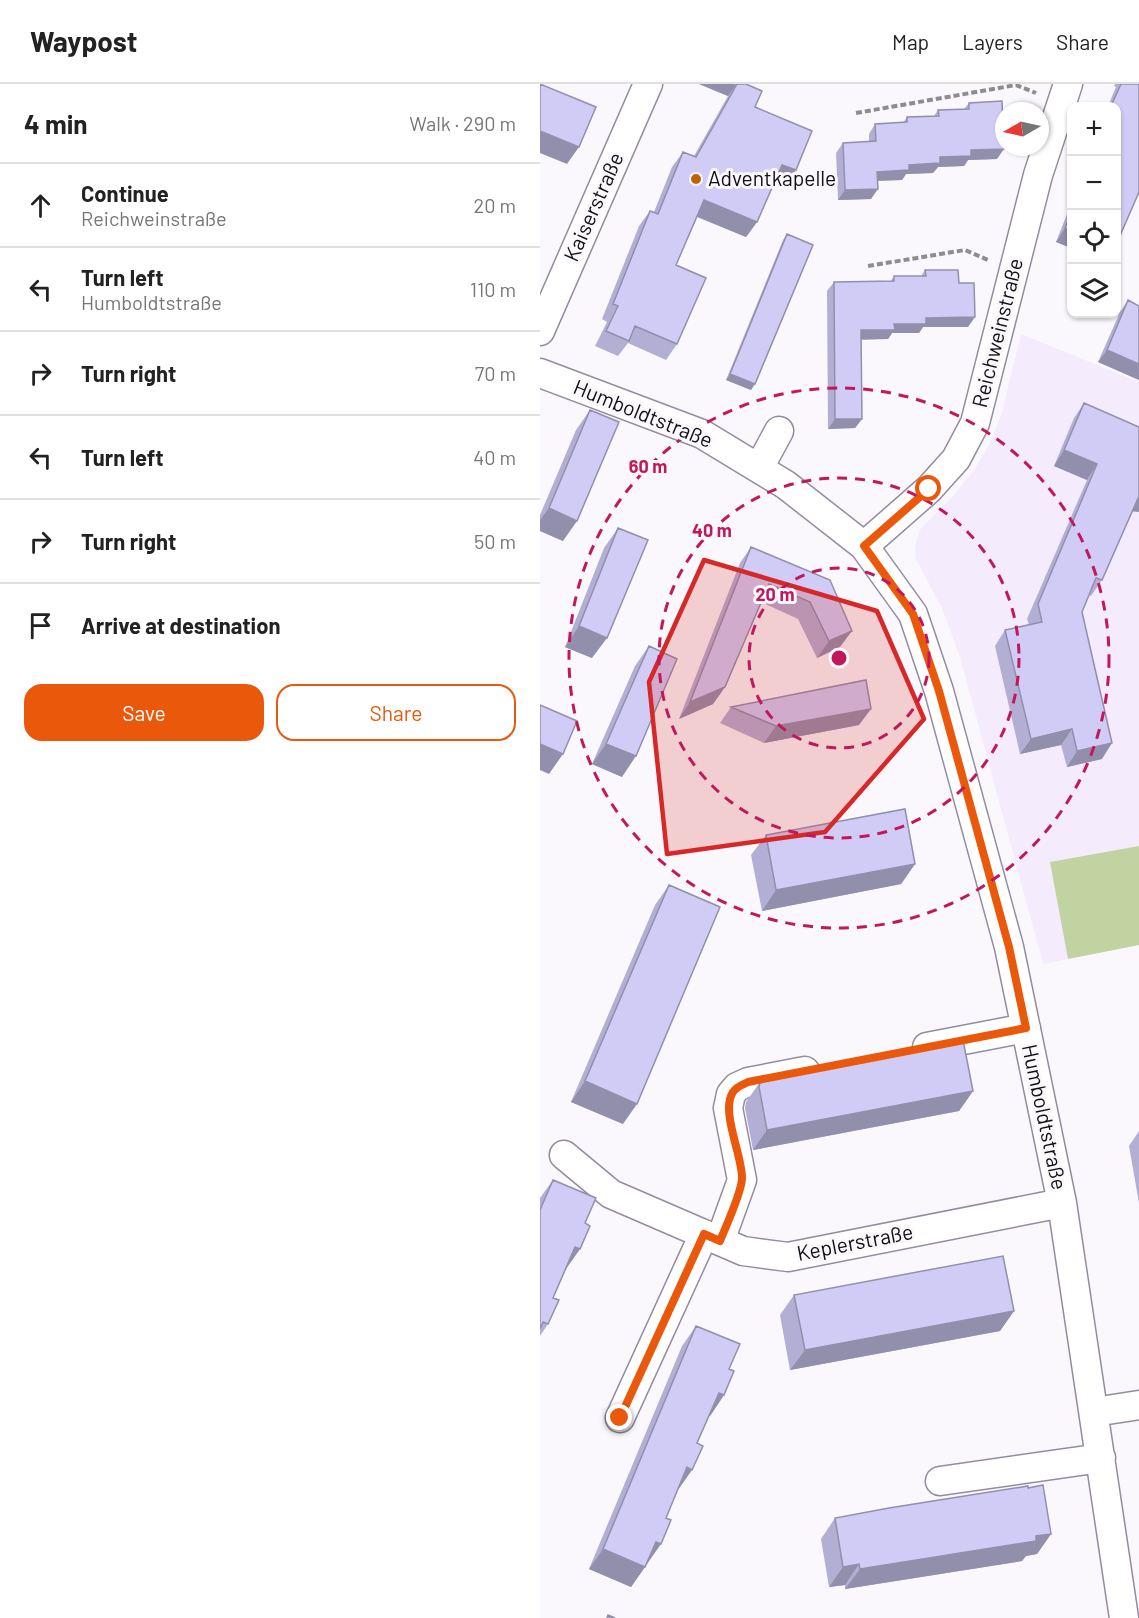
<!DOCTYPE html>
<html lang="en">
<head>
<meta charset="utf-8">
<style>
	:root { --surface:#fff; --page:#f2f2f2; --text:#222; --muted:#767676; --line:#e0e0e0; --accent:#ea580c }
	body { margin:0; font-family:Barlow,sans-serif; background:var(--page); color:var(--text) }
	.controls { position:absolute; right:18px; top:18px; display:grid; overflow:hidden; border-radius:12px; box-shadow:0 2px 4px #0004 }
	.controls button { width:54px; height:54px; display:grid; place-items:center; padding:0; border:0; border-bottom:2px solid var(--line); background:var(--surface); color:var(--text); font:30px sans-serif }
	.compass { position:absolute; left:455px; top:18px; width:54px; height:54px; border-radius:50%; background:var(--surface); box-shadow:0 2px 4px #0004; rotate:261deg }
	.stop { position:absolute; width:18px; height:18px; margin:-14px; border:4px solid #ea580c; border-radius:50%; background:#fff }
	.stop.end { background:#ea580c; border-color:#fff; box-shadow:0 2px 6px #0008 }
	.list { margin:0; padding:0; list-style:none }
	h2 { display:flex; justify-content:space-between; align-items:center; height:78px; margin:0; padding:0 24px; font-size:26px }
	h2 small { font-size:20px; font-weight:400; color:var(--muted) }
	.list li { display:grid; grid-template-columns:39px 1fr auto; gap:18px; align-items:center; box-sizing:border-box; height:84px; padding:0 24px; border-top:2px solid var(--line) }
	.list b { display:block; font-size:22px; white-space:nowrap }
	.list p { margin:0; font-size:20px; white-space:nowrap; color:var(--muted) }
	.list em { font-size:20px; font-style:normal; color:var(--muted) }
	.actions { display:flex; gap:12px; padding:18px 24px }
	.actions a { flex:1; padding:14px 0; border:2px solid var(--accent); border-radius:18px; text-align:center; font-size:21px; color:var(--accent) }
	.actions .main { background:var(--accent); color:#fff }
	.icon { flex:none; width:33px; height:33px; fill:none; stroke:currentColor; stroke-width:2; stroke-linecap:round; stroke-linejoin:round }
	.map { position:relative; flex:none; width:599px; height:1534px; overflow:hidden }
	header { display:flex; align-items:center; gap:36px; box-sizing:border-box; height:84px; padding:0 30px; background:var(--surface); border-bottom:2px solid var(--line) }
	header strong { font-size:28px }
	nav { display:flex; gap:33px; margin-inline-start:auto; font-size:21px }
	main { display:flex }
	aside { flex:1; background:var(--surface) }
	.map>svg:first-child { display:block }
	.built { fill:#f4ebfd }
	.green { fill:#c1d3a1 }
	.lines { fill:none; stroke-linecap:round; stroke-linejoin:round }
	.minor-casing { stroke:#958ba0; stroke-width:31 }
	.path { stroke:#8e8c91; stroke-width:4; stroke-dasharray:6 3; stroke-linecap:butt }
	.minor { stroke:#fff; stroke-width:28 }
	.wall { fill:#b3afd4 }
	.shaded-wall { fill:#928fac }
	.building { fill:#d0ccf6; stroke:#928fac; stroke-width:1.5 }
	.route { stroke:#ea580c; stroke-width:8 }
	.marked { fill:#d62828; fill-opacity:0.2; stroke:#d62828; stroke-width:4.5; stroke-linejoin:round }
	.ring { fill:none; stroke:#c2185b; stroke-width:3; stroke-dasharray:10 8 }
	.poi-dot { fill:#bd6207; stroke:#faf8fc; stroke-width:2 }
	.labels { text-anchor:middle; stroke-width:6; stroke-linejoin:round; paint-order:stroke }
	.poi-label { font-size:21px; fill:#110e15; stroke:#faf8fc; text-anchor:start }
	.street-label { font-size:21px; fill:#110e15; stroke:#faf8fc }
	.centre { fill:#c2185b; stroke:#faf8fc; stroke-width:3 }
	.ring-label { font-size:18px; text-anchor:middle; font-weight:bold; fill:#c2185b; stroke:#faf8fc; stroke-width:6; stroke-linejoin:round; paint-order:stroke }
</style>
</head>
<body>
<header>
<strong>Waypost</strong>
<nav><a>Map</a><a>Layers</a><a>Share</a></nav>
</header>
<main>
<aside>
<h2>4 min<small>Walk · 290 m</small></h2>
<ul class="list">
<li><svg class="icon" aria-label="ahead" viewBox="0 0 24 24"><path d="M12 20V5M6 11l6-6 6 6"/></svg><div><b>Continue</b><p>Reichweinstraße</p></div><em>20 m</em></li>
<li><svg class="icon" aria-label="left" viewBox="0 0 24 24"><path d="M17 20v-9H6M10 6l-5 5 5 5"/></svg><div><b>Turn left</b><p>Humboldtstraße</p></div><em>110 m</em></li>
<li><svg class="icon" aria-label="right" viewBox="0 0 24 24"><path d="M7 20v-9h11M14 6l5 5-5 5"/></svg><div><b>Turn right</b></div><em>70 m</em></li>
<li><svg class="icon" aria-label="left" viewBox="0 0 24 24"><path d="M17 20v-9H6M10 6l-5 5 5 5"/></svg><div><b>Turn left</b></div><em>40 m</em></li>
<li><svg class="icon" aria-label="right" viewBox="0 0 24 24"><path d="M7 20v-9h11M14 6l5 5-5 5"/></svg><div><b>Turn right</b></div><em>50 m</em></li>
<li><svg class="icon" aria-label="arrive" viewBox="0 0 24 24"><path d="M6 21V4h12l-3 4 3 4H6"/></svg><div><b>Arrive at destination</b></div></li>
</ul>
<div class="actions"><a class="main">Save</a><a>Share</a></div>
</aside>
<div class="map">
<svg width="599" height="1534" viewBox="0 0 599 1534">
	<rect width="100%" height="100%" fill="#faf8fc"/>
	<!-- built -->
	<path class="built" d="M481 250 599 298V861L503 880 420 573 402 524 376 475 375 461 381 444 415 410 435 385 450 359 461 332Z"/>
	<!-- green -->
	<path class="green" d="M599 762V861L528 875 510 778Z"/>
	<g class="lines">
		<!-- minor casing -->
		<g class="minor-casing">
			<path id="minor" d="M0 247 108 0
				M0 289 162 350 246 401 324 462 373 530 399 607 469 863 522 1119 584 1534
				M219 384 239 347
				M324 462 389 405 416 375 435 339 498 91 528 0
				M387 963 486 944
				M24 1071 71 1110 203 1167 248 1173 522 1119
				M180 1157 202 1096 188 1024 191 1010 197 1003 208 998 265 987
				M554 1328 599 1321
				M80 1334 164 1150
				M400 1397 561 1374"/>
		</g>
		<!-- path -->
		<path class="path" d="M316 29 476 1 496 9
			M328 182 425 166 448 176"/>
		<!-- minor -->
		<use href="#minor" class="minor"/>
	</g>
	<!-- wall -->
	<path class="wall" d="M159 0H208L215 23 245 102 235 98 217 138 206 153 157 133 136 181 137 260 126 276 88 259 78 272 55 262 67 238 62 235 99 142 110 127 114 128 132 83 143 68 154 72 188 12Z
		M575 0H599V110L576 22H568L576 3 574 2Z
		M429 19 457 75 428 76 424 82 398 83 393 89 366 90 362 96 337 97 331 115 298 116 296 69 303 59 329 58V50L335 40 363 39 367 33 394 32 398 26 424 25Z
		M531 120V164L516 158Z
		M247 150 211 306 186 296 243 156Z
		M385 186 419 199 428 243H383L379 249H352L348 255H321L322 335 315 344 288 345 287 207 294 198H350L354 192H381Z
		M588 216 599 222V296L558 278 580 228Z
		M544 319 592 427 562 496 551 512 549 511 542 528 562 675 527 683 521 661 480 670 455 562 465 546 489 541 487 535 547 396 514 382 534 334Z
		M50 326 23 457 0 447V431L36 346Z
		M78 444 52 574 25 563 64 464Z
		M211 463 290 496 300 563 277 574 258 535 221 518 185 603 173 620 139 635 200 479Z
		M109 562 82 693 52 680 95 582Z
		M191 623 319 641 224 659 180 639Z
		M226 751 375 780 361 800 222 827 211 771Z
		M129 801 83 1040 31 1018 115 821Z
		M220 998 433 1007 419 1027 213 1066 205 1024 206 1018Z
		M599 1047V1119L589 1062Z
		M13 1096 40 1165 25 1185 13 1214 8 1240 0 1252V1114Z
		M254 1211 474 1227 460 1247 250 1286 240 1231Z
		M156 1242 189 1285 184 1311 170 1332 169 1331 107 1480 91 1503 49 1485 142 1262Z
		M295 1434 511 1450 497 1470 486 1472 482 1477 305 1505V1501L289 1503 281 1455Z"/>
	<!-- shaded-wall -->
	<path class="shaded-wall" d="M159 0H194L196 1 188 12Z
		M0 47 39 63 27 80 0 69Z
		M464 65 457 75 428 76 424 82 398 83 393 89 366 90 362 96 330 97 337 88 431 66Z
		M242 81 256 86 245 102 231 96Z
		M338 105 331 115 298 116 305 106Z
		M164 116 217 138 206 153 153 131Z
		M525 144 531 146V164L516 158Z
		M435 233 428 243H383L379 249H352L348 255 315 256 321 246 354 240 386 234Z
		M567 266 599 280V296L558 278Z
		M190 290 215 300 211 306 186 296Z
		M295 335H322L315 344 288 345Z
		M524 366 557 380 547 396 514 382Z
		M599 412V428L588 427Z
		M9 424 37 437 23 457 0 447V436Z
		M39 542 67 554 52 574 25 563Z
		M312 547 300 563 277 574 289 557Z
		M185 603 173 620 139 635 150 618Z
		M331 625 319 641 224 659 236 642Z
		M532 645 521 661 480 670 491 655Z
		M572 659 562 675 527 683 537 667Z
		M0 660 23 670 9 690 0 686Z
		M66 660 96 672 82 693 52 680Z
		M375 780 361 800 222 827 236 806Z
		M45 997 97 1020 83 1040 31 1018Z
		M433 1007 419 1027 213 1066 227 1046Z
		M35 1163 40 1165 26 1185 20 1183Z
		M474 1227 460 1247 250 1286 265 1266Z
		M179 1309 184 1311 170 1332 165 1329Z
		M147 1383 152 1386 138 1406Z
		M511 1450 497 1470 486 1472 482 1477 305 1505 320 1485Z
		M116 1458 121 1460 107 1480 102 1478Z
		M63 1465 105 1483 91 1503 49 1485Z
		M319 1480 305 1501 289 1503 303 1483Z"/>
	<!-- building -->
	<path class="building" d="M0 0 56 23 39 63 0 47Z
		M197 0H206L222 7 215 23 272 47 256 86 242 81 217 138 164 116 136 181 166 194 137 260 95 242 89 257 66 247 78 222 73 220 110 127 118 130 143 68 156 73Z
		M581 0H599V108L576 161V22H571Z
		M462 17 464 65 431 66V72L400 73V79L369 81V86L337 88 338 105 305 106 303 59 336 57 335 40 367 38V33L399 32 398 26 429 25V19Z
		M531 129V146L525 144Z
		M247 150 273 161 215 300 190 290Z
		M385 186H418L419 199H434L435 233 386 234V240H354L355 246H321L322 335H295L294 198 354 197V192H386Z
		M588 216 599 222V280L567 266Z
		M544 319 599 343V412L562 496 556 494 542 528 572 659 537 667 532 645 491 655 465 546 502 538 498 520 557 380 524 366Z
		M50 326 79 338 37 437 9 424Z
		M78 444 108 456 67 554 39 542Z
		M211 463 290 496 312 547 289 557 270 518 229 500 185 603 150 618Z
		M109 562 137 575 96 672 66 660Z
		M326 596 331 625 236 642 191 623Z
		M0 621 37 637 23 670 0 660Z
		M365 725 375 780 236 806 226 751Z
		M129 801 180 823 97 1020 45 997Z
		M423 956 433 1007 227 1046 219 1003 220 998 227 994Z
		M13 1096 56 1114 45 1139 50 1142 40 1165 35 1163 13 1214 19 1216 8 1240 3 1238 0 1245V1126Z
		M463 1172 474 1227 265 1266 254 1211Z
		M156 1242 200 1260 189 1285 194 1287 184 1311 179 1309 157 1359 163 1362 152 1386 147 1383 126 1434 131 1436 121 1460 116 1458 105 1483 63 1465Z
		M503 1401 511 1450 496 1452V1457L320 1485 319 1480 303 1483 295 1434 349 1424 488 1402V1404Z
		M68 1531 75 1534H67Z"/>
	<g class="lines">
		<!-- route -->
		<path class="route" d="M80 1334 164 1150 180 1157C186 1142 201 1110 202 1095 203 1073 180 1027 193 1008 196 1003 202 1001 208 998L486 944 469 863 399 607 373 530 324 462 389 405"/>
	</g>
	<!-- marked area -->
	<path class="marked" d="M164 476 337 527 384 635 285 748 127 770 109 598Z"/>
	<!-- distance rings -->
	<g class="ring">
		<circle cx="299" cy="574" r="90"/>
		<circle cx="299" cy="574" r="180"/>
		<circle cx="299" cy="574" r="270"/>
	</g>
	<!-- markers -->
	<circle class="poi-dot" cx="156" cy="95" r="6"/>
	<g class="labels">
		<!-- poi labels -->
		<g class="poi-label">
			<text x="168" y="102">Adventkapelle</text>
		</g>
		<!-- street labels -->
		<g class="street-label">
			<text transform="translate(54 123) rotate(-66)" y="7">Kaiserstraße</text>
			<text transform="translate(458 249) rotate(-76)" y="7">Reichweinstraße</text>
			<text transform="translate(103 330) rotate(22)" y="7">Humboldtstraße</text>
			<text transform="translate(504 1033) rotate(78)" y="7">Humboldtstraße</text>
			<text transform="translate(315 1159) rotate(-11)" y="7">Keplerstraße</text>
		</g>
	</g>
	<circle cx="299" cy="574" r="9" class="centre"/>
	<g class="ring-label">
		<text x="108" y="389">60 m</text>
		<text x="172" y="453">40 m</text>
		<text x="235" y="517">20 m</text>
	</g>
</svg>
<div class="controls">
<button>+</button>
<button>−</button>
<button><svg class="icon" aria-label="locate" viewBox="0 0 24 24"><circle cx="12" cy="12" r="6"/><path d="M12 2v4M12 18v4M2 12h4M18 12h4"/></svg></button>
<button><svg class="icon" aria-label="layers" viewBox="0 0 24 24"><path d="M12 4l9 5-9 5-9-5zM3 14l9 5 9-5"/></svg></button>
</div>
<svg class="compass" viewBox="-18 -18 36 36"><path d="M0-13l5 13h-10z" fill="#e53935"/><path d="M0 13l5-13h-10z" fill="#767676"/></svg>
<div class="stop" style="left:389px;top:405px"></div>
<div class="stop end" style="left:80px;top:1334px"></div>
</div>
</main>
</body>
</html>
